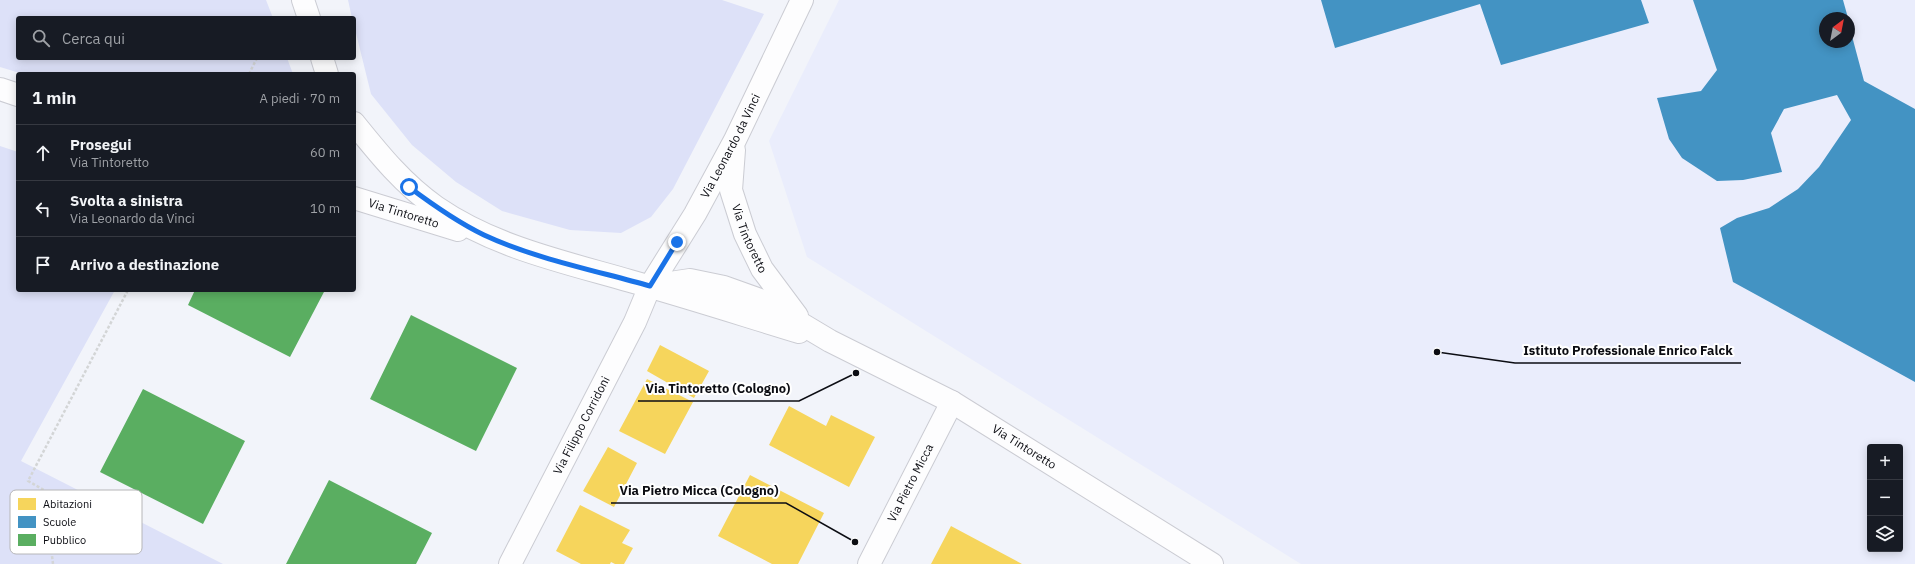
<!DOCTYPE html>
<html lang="it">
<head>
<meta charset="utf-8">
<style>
	:root { --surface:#171b24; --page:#20242c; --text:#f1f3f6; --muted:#9ea1a6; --line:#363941 }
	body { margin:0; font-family:"IBM Plex Sans",sans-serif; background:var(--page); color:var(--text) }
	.controls { position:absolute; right:12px; bottom:12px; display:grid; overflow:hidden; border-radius:4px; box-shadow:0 2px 10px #0003 }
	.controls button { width:36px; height:36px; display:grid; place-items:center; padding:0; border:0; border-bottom:1px solid var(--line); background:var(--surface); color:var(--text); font:20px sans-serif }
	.compass { position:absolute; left:1819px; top:12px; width:36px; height:36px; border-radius:50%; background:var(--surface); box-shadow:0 2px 10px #0003; rotate:32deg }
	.stop { position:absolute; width:12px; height:12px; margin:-9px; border:3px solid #1a73e8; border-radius:50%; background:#fff }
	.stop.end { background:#1a73e8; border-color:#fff; box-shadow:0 1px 4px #0008 }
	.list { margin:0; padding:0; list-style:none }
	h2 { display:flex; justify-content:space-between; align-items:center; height:52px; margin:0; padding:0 16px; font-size:17px }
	h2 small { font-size:13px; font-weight:400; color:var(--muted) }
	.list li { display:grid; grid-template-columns:26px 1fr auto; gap:12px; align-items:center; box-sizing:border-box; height:56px; padding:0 16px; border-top:1px solid var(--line) }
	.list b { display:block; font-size:15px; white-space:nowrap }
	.list p { margin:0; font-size:13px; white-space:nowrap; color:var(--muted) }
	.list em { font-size:13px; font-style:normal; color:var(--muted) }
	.icon { flex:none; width:22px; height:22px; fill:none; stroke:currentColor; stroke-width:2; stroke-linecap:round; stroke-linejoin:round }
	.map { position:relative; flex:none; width:1915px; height:564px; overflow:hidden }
	.search { position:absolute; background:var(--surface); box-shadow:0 2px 10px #0003; left:16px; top:16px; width:340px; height:44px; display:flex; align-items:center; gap:10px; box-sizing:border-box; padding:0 14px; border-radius:4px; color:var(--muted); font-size:15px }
	.panel { position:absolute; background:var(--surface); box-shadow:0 2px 10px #0003; left:16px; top:72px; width:340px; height:220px; border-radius:4px }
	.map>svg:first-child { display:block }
	.built { fill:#eaedfc; fill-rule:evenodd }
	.green { fill:#dde1f8 }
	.homes { fill:#f6d55c }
	.schools { fill:#4393c3 }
	.public { fill:#5aae61 }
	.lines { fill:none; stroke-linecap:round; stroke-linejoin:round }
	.street-casing { stroke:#cbccd3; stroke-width:24 }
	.path { stroke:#d3d5d6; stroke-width:2.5; stroke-dasharray:3 2; stroke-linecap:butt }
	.street { stroke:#fdfdfe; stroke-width:22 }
	.route { stroke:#1a73e8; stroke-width:5 }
	.labels { text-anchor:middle; stroke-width:4; stroke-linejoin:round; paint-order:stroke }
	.street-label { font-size:12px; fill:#0c0d13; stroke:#fff }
	.key { fill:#fff; stroke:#b6b6b8; stroke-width:1 }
	.key-label { font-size:11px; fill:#0c0d13 }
	.leader { fill:none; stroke:#0c0d13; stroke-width:1.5 }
	.callout-dot { fill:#0c0d13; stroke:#fff; stroke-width:1.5 }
	.callout-label { font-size:13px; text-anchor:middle; font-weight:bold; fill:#0c0d13; stroke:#fff; stroke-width:4; stroke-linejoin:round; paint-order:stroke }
</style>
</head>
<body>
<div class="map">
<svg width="1915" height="564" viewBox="0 0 1915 564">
	<rect width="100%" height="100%" fill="#f2f4fa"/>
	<!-- built -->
	<path class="built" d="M839 0H1915V564H1301L807 257 769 141ZM1825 18H1849V42H1825ZM1870 447H1900V549H1870Z"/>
	<!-- green -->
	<path class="green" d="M0 0H266L273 18H18V58H287L293 74H23L0 67Z
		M348 0H722L764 14 673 189 651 217 621 233 570 230 502 211 456 182 412 145 371 94 354 25V18H352Z
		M0 146 18 152V290H115L21 461 223 564H0Z"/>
	<!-- homes -->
	<path class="homes" d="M660 345 709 371 694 398 647 371Z
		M647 379 693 402 665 454 619 431Z
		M789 406 826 426 831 415 875 437 849 487 769 445Z
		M608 447 637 463 614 507 583 491Z
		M750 475 824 513 798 564H772L718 536Z
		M580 505 630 530 622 543 633 548 624 564H615L611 562 610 564H581L556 551Z
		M951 526 1022 564H931Z"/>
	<!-- schools -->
	<path class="schools" d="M1321 0H1641L1649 23 1501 65 1480 4 1335 48Z
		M1693 0H1843L1848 18H1825V42H1849V25L1864 81 1915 109V382L1733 282 1720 228 1737 218 1769 208 1798 189 1819 167 1851 120 1837 95 1784 109 1771 133 1782 172 1743 180 1717 181 1682 158 1669 139 1657 98 1701 91 1717 70Z"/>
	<!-- public -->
	<path class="public" d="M195 290H325L290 357 188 305Z
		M411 315 517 368 476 451 370 399Z
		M143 389 245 441 203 524 100 472Z
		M329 480 432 533 416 564H286Z"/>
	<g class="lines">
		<!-- street casing -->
		<g class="street-casing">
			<g id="street">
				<path d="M303 0 309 18"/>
				<path d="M322 58 327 74"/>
				<path d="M0 89 18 95"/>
				<path d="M354 123C379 154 403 184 436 207 494 247 564 262 630 281 687 297 743 315 799 332"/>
				<path id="s1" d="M734 150 731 190 745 234 762 269 797 316"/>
				<path id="s2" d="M354 198 458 230"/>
				<path id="s3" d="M650 286 690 280 724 287 763 301 830 341 952 402 1212 564"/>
				<path id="s4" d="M510 564 635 322 650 286 695 214 735 140 802 0"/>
				<path id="s5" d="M869 564 952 402"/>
			</g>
		</g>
		<!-- path -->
		<path class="path" d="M249 74 257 58
			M53 564 44 490 28 481 128 290"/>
		<!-- street -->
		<use href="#street" class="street"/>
	</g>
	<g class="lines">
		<!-- route -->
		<path class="route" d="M409 187C433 205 457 222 484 235 533 258 597 271 650 286L677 242"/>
	</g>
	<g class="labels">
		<!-- street labels -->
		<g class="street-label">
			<text dy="4" stroke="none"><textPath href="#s4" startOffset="473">Via Leonardo da Vinci</textPath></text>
			<text dy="4" stroke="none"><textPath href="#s2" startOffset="52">Via Tintoretto</textPath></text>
			<text dy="4" stroke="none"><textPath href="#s1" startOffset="92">Via Tintoretto</textPath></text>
			<text dy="4" stroke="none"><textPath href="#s4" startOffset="156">Via Filippo Corridoni</textPath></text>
			<text dy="4" stroke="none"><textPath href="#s3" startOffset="416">Via Tintoretto</textPath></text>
			<text dy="4" stroke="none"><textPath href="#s5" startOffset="91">Via Pietro Micca</textPath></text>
		</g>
	</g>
	<!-- legend -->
	<rect x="10" y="490" width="132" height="64" rx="6" class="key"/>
	<rect x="18" y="498" width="18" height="12" fill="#f6d55c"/>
	<rect x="18" y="516" width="18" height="12" fill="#4393c3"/>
	<rect x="18" y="534" width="18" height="12" fill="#5aae61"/>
	<g class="key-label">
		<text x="43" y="508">Abitazioni</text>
		<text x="43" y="526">Scuole</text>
		<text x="43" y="544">Pubblico</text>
	</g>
	<!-- callouts -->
	<path class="leader" d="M1437 352L1515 363H1741M856 373L799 401H638M855 542L786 503H611"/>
	<g class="callout-dot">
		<circle cx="1437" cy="352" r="4"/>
		<circle cx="856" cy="373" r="4"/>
		<circle cx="855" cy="542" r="4"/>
	</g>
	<g class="callout-label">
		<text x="1628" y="355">Istituto Professionale Enrico Falck</text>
		<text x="718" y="393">Via Tintoretto (Cologno)</text>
		<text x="699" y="495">Via Pietro Micca (Cologno)</text>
	</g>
</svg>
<div class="controls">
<button>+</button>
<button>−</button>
<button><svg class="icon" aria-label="layers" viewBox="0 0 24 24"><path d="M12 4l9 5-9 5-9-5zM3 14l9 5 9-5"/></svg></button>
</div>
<svg class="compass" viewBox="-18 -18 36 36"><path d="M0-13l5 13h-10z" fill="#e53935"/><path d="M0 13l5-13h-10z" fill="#9ea1a6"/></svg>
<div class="stop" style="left:409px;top:187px"></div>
<div class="stop end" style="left:677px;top:242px"></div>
<div class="search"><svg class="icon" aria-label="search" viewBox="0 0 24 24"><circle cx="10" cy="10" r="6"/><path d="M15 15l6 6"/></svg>Cerca qui</div>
<section class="panel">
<h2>1 min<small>A piedi · 70 m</small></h2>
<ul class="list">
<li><svg class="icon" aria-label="ahead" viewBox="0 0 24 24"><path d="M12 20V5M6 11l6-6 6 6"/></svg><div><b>Prosegui</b><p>Via Tintoretto</p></div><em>60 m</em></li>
<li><svg class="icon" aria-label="left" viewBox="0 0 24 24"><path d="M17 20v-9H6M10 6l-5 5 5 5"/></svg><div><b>Svolta a sinistra</b><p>Via Leonardo da Vinci</p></div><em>10 m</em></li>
<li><svg class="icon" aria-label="arrive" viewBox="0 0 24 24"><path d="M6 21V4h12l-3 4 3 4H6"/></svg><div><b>Arrivo a destinazione</b></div></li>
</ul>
</section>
</div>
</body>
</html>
